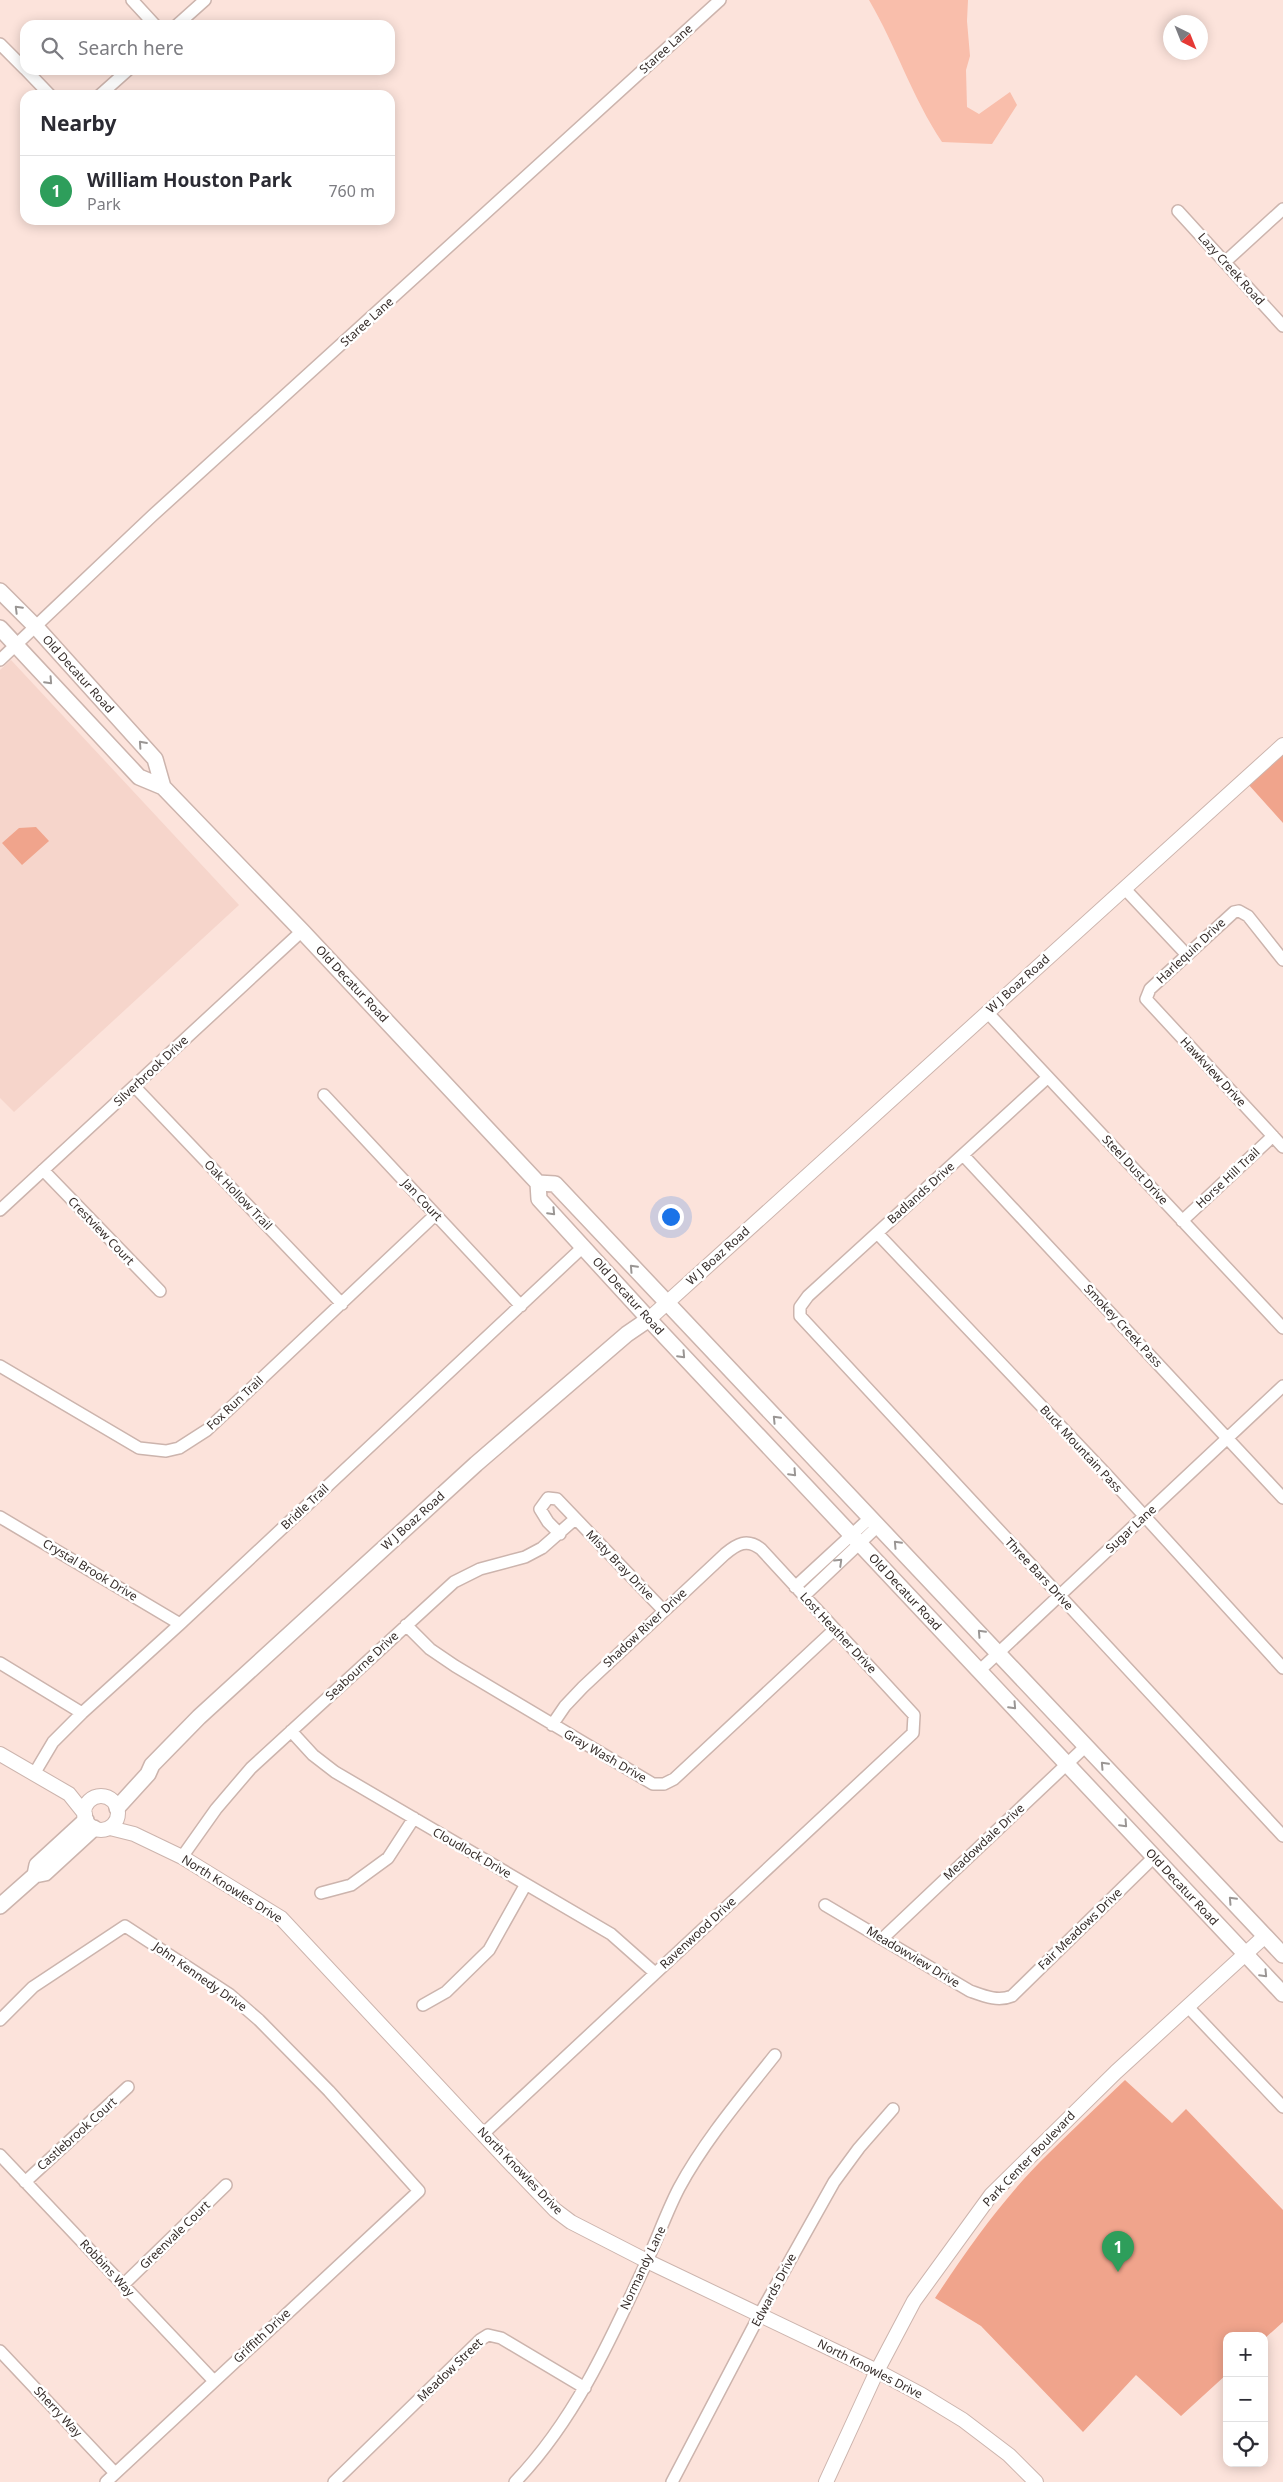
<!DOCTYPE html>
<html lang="en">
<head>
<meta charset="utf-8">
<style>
	:root { --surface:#fff; --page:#f2f2f3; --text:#2b2b33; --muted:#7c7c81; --line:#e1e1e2; --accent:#0f766e }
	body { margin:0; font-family:"Noto Sans",sans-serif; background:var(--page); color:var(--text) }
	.controls { position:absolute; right:15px; bottom:15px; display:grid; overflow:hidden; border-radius:10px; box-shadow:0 2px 12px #0003 }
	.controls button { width:45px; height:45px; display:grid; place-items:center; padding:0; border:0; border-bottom:1px solid var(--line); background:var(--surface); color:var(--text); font:25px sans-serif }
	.compass { position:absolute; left:1163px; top:15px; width:45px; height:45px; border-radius:50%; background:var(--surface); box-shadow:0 2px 12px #0003; rotate:137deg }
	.you { position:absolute; left:670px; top:1216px; width:18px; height:18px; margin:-12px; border:4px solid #fff; border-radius:50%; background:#1a73e8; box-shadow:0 0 0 8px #1a73e833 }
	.badge { display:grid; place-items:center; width:32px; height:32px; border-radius:50%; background:var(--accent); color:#fff; font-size:16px; font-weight:700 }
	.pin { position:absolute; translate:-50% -41px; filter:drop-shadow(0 1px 2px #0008) }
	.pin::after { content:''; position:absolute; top:26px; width:18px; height:15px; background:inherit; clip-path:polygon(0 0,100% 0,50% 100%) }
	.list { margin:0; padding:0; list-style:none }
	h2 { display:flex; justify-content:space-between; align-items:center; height:65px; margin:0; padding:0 20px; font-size:21px }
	h2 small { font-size:16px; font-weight:400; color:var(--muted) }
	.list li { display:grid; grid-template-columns:32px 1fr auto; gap:15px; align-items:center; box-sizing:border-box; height:70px; padding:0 20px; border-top:1px solid var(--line) }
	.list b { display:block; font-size:19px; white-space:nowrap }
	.list p { margin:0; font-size:16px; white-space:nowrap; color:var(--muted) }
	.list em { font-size:16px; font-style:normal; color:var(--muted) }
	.icon { flex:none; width:28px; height:28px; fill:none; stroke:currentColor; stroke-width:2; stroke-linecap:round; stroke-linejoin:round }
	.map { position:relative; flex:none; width:1283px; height:2482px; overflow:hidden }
	.search { position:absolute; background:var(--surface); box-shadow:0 2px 12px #0003; left:20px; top:20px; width:375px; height:55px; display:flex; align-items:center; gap:12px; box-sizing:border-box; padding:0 18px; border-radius:15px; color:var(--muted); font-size:19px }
	.panel { position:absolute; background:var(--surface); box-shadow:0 2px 12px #0003; left:20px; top:90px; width:375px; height:135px; border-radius:15px }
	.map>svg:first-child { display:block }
	.built { fill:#f6d5cb }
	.green { fill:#f0a48c }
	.water { fill:#f9beab }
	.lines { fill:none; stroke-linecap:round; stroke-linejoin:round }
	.minor-casing { stroke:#ccb4ad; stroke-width:14 }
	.tertiary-casing { stroke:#ccb4ad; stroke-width:16 }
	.secondary-casing { stroke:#ccb4ad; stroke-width:18 }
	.minor { stroke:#fff; stroke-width:11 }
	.tertiary { stroke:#fff; stroke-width:14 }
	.secondary { stroke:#fff; stroke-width:15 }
	.oneway { stroke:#9a9694 }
	.labels { text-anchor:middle; stroke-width:5; stroke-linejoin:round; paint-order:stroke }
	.street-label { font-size:12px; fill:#352c29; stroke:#fff }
</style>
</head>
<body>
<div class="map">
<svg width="1283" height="2482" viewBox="0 0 1283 2482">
	<rect width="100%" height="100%" fill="#fce3db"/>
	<!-- built -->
	<path class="built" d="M11 660 239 905 14 1112 0 1098V670Z"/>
	<!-- green -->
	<path class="green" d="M1283 752V823L1248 784Z
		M36 827 49 841 22 865 2 843 19 828Z
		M1125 2080 1172 2123 1186 2109 1283 2210V2322L1264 2339V2336H1227V2374L1181 2416 1136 2375 1083 2432 981 2326 935 2298C969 2247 1004 2197 1048 2154 1073 2129 1099 2105 1125 2080Z"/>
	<!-- water -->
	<path class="water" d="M869 0H968L967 21 970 56 966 70 967 107 979 114 1010 92 1017 105 992 144 942 142C912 97 896 46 869 0Z"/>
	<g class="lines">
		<!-- minor casing -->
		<g class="minor-casing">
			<path id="minor" d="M132 0 155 25
				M177 25 205 0
				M0 44 25 69
				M26 70 50 95
				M100 95 128 70
				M1178 211 1283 326
				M1225 262 1283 209
				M0 660 152 516 720 0
				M1124 888 1187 955
				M1283 960 1248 916 1239 911 1234 912 1150 989 1146 999 1283 1147
				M987 1012 1283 1328
				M1047 1078 808 1296 800 1307V1316L1283 1836
				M134 1086 342 1304
				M324 1095 521 1306
				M963 1155 1283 1498
				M43 1170 160 1291
				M0 1210 302 931
				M1182 1221 1273 1136
				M877 1233 1107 1475 1283 1668
				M0 1366 139 1448 166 1451 179 1448 207 1430 435 1215
				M0 1517 180 1624
				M560 1534 548 1522 540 1509 548 1498 557 1499 664 1611
				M795 1587 871 1517
				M804 1596 879 1525
				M406 1625 430 1649 455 1666 653 1784H664L674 1779 835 1629
				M0 1663 82 1713
				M979 1671 1283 1386
				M291 1731 313 1755 335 1772 611 1934 655 1973
				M34 1774 53 1742 82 1713 180 1624 584 1246
				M182 1857 216 1809 251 1768 454 1582 480 1569 525 1557 542 1548 575 1519
				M321 1893 351 1885 388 1858 414 1818
				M825 1905 970 1991C984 1996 998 2002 1012 1996L1154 1857
				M882 1939 1086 1746
				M423 2005 446 1992 489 1950 526 1884
				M1188 2007 1283 2107
				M0 2020 33 1987 125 1926 229 1994 259 2020 329 2091 419 2191 106 2482
				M483 2134 913 1733 914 1715 761 1549C747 1538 737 1544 725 1554L583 1687 565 1706 552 1725
				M0 2155 214 2381
				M25 2182 128 2087
				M123 2285 226 2185
				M0 2351 115 2473
				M334 2482 480 2340 488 2335 501 2338 585 2388
				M515 2482C575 2420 611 2339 647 2261 658 2237 667 2211 679 2188 705 2140 741 2098 775 2055
				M672 2482 760 2314 834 2182 859 2148 893 2109"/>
		</g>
		<!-- tertiary casing -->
		<g class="tertiary-casing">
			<path id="tertiary" d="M649 1319 1283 745
				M0 1754 69 1794 85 1814
				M84 1813a17 17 0 1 1 34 0a17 17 0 1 1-34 0Z
				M110 1828 134 1834 182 1857 281 1918 508 2161 555 2210 571 2222 647 2261 877 2371 922 2395 963 2420 1009 2455 1036 2482
				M826 2482 877 2371 914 2301 991 2195 1116 2072 1265 1936"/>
		</g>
		<!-- secondary casing -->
		<g class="secondary-casing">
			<path id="secondary" d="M0 591 36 627 155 759 163 787
				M0 628 139 777 163 787 302 931 538 1183 539 1199 657 1328 1283 1994
				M538 1183 555 1184 1283 1955
				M117 1808 148 1774 152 1765 199 1717 476 1464 627 1334 649 1319
				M35 1875 37 1865 86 1820
				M0 1906 35 1875 45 1873 94 1828"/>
		</g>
		<!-- minor -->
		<use href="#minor" class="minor"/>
		<!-- tertiary -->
		<use href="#tertiary" class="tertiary"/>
		<!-- secondary -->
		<use href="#secondary" class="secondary"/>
	</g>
	<!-- one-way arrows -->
	<defs><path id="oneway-chevron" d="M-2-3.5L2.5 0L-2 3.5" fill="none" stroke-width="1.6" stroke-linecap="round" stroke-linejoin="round" transform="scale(1.25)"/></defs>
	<g class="oneway">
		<use href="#oneway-chevron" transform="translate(18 609) rotate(-135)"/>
		<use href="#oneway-chevron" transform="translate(49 681) rotate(47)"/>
		<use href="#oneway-chevron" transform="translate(142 744) rotate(-132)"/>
		<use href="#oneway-chevron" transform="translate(552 1212) rotate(46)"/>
		<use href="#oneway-chevron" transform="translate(633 1268) rotate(-133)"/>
		<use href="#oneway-chevron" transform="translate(682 1355) rotate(47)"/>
		<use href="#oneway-chevron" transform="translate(776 1419) rotate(-134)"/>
		<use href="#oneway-chevron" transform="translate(793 1473) rotate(47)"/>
		<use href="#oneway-chevron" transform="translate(897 1544) rotate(-133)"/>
		<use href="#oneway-chevron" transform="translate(839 1562) rotate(-44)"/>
		<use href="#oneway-chevron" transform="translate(981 1633) rotate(-133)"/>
		<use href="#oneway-chevron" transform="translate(1013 1706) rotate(47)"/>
		<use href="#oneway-chevron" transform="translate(1104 1765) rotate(-133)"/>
		<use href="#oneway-chevron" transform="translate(1124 1824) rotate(47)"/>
		<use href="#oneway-chevron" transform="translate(1232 1900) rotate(-133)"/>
		<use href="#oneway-chevron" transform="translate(1264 1974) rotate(46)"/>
	</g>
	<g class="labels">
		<!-- street labels -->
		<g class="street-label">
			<text transform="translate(666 49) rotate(-42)" y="4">Staree Lane</text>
			<text transform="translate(1231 269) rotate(48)" y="4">Lazy Creek Road</text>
			<text transform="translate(367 322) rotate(-42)" y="4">Staree Lane</text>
			<text transform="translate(78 674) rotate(48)" y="4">Old Decatur Road</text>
			<text transform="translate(1191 951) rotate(-43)" y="4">Harlequin Drive</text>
			<text transform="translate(352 984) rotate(47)" y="4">Old Decatur Road</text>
			<text transform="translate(1018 984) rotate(-42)" y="4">W J Boaz Road</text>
			<text transform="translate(151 1071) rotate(-43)" y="4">Silverbrook Drive</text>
			<text transform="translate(1213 1072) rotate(47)" y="4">Hawkview Drive</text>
			<text transform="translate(1135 1170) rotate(47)" y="4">Steel Dust Drive</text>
			<text transform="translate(1228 1178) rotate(-43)" y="4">Horse Hill Trail</text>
			<text transform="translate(921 1193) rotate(-42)" y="4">Badlands Drive</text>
			<text transform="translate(238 1195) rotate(46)" y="4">Oak Hollow Trail</text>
			<text transform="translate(422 1200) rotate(47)" y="4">Jan Court</text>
			<text transform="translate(101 1231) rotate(46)" y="4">Crestview Court</text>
			<text transform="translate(718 1256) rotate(-42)" y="4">W J Boaz Road</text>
			<text transform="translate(628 1296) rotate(48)" y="4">Old Decatur Road</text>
			<text transform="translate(1123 1326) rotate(47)" y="4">Smokey Creek Pass</text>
			<text transform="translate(235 1403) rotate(-43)" y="4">Fox Run Trail</text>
			<text transform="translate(1081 1449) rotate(47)" y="4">Buck Mountain Pass</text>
			<text transform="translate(305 1507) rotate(-43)" y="4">Bridle Trail</text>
			<text transform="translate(413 1521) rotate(-42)" y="4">W J Boaz Road</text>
			<text transform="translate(1131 1529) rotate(-43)" y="4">Sugar Lane</text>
			<text transform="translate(620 1565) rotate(46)" y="4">Misty Bray Drive</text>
			<text transform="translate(90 1570) rotate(31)" y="4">Crystal Brook Drive</text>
			<text transform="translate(1039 1574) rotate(47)" y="4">Three Bars Drive</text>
			<text transform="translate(905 1592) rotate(47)" y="4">Old Decatur Road</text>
			<text transform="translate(645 1628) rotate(-43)" y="4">Shadow River Drive</text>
			<text transform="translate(838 1633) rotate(47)" y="4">Lost Heather Drive</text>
			<text transform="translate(362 1666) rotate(-43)" y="4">Seabourne Drive</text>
			<text transform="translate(605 1756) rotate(30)" y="4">Gray Wash Drive</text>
			<text transform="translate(984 1842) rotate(-43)" y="4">Meadowdale Drive</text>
			<text transform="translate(472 1853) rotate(30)" y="4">Cloudlock Drive</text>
			<text transform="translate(1182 1887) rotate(47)" y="4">Old Decatur Road</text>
			<text transform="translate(232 1889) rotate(32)" y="4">North Knowles Drive</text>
			<text transform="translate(1080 1929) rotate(-44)" y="4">Fair Meadows Drive</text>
			<text transform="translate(698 1933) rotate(-43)" y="4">Ravenwood Drive</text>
			<text transform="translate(913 1957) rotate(31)" y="4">Meadowview Drive</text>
			<text transform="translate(200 1977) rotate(35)" y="4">John Kennedy Drive</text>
			<text transform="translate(77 2134) rotate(-42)" y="4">Castlebrook Court</text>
			<text transform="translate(1029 2159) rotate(-46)" y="4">Park Center Boulevard</text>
			<text transform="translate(520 2171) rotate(46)" y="4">North Knowles Drive</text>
			<text transform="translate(175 2235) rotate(-44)" y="4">Greenvale Court</text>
			<text transform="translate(107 2268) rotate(47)" y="4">Robbins Way</text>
			<text transform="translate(643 2268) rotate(-65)" y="4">Normandy Lane</text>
			<text transform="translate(774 2290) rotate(-62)" y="4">Edwards Drive</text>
			<text transform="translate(262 2336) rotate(-43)" y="4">Griffith Drive</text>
			<text transform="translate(870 2369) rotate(27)" y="4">North Knowles Drive</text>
			<text transform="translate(450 2370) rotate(-44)" y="4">Meadow Street</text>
			<text transform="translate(58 2412) rotate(47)" y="4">Sherry Way</text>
		</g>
	</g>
</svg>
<div class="controls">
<button>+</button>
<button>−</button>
<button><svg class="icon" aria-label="locate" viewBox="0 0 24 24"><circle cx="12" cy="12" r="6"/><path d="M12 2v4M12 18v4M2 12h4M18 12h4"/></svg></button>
</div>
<svg class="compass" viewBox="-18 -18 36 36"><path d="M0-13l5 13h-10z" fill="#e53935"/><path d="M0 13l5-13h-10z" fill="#7c7c81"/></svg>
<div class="you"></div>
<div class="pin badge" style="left:1118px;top:2272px;background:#2e9e5b">1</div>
<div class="search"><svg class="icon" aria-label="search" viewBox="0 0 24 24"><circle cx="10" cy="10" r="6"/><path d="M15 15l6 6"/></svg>Search here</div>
<section class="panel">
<h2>Nearby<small></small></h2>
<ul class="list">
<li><span class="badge" style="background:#2e9e5b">1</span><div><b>William Houston Park</b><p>Park</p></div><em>760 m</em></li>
</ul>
</section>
</div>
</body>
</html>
